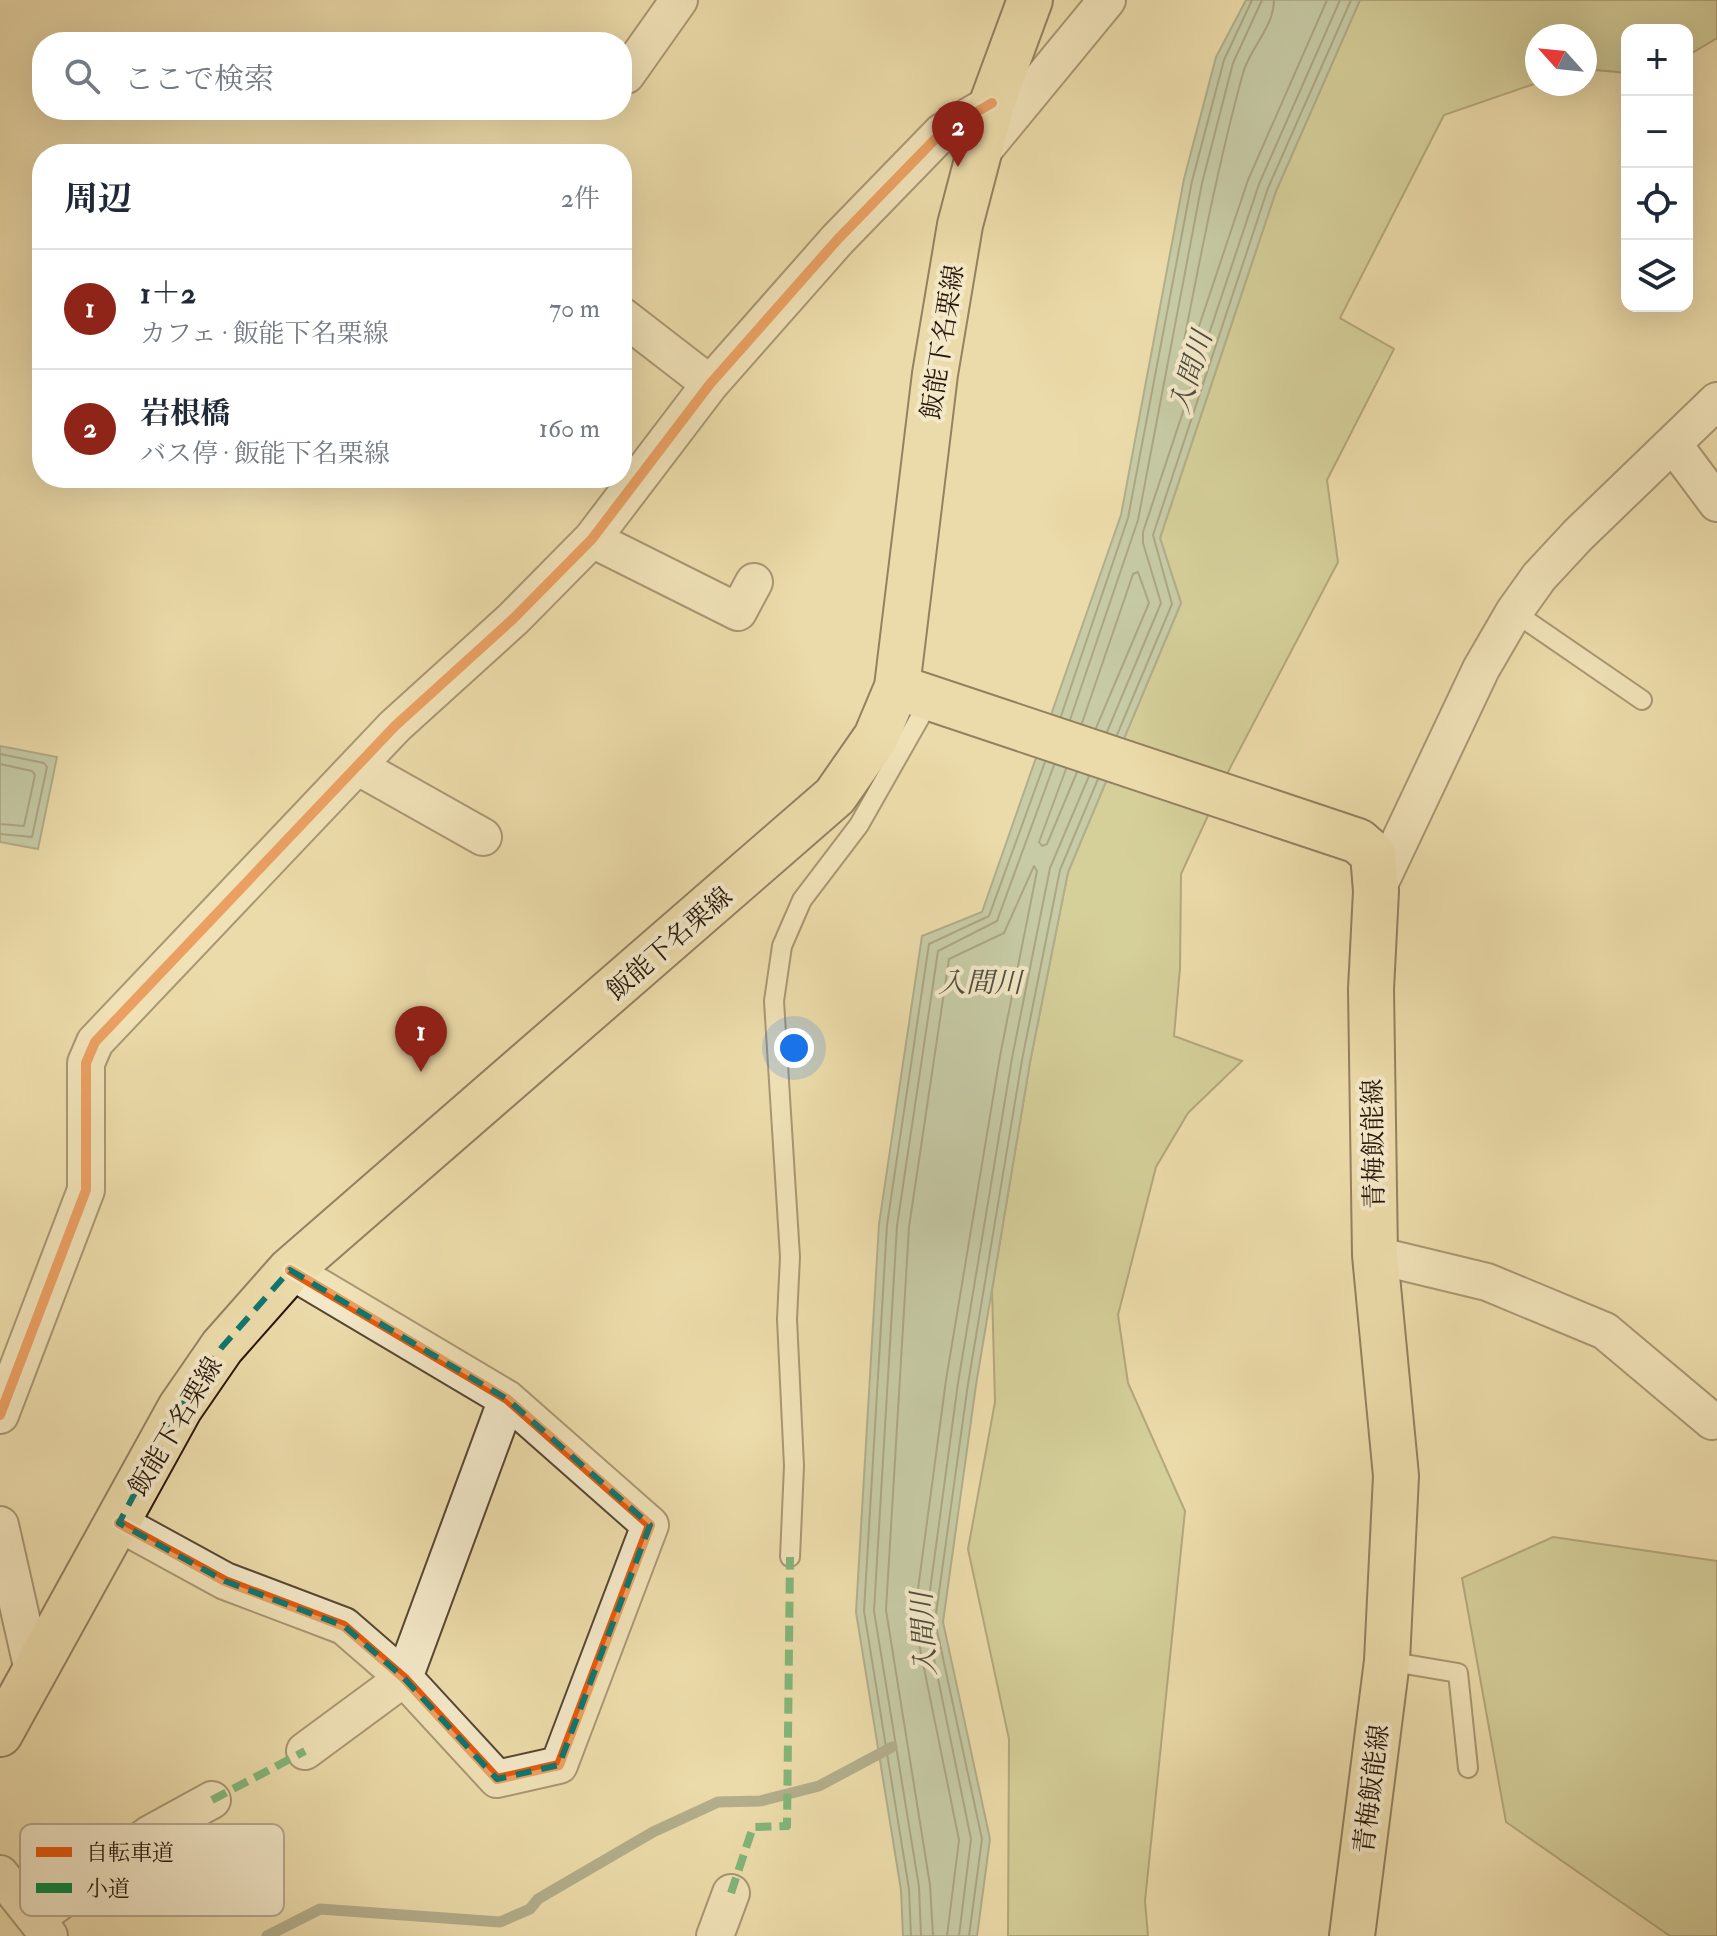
<!DOCTYPE html>
<html lang="ja">
<head>
<meta charset="utf-8">
<style>
	:root { --surface:#fff; --page:#f2f2f3; --text:#1f2937; --muted:#747a83; --line:#e0e1e3; --accent:#8f2418 }
	body { margin:0; font-family:"IM FELL Double Pica","Noto Serif JP",serif; background:var(--page); color:var(--text) }
	.controls { position:absolute; right:24px; top:24px; display:grid; overflow:hidden; border-radius:16px; box-shadow:0 8px 32px #0002 }
	.controls button { width:72px; height:72px; display:grid; place-items:center; padding:0; border:0; border-bottom:2px solid var(--line); background:var(--surface); color:var(--text); font:40px sans-serif }
	.compass { position:absolute; left:1525px; top:24px; width:72px; height:72px; border-radius:50%; background:var(--surface); box-shadow:0 8px 32px #0002; rotate:297deg }
	.you { position:absolute; left:794px; top:1048px; width:28px; height:28px; margin:-20px; border:6px solid #fff; border-radius:50%; background:#1a73e8; box-shadow:0 0 0 12px #1a73e833 }
	.badge { display:grid; place-items:center; width:52px; height:52px; border-radius:50%; background:var(--accent); color:#fff; font-size:26px; font-weight:700 }
	.pin { position:absolute; translate:-50% -66px; filter:drop-shadow(0 2px 4px #0008) }
	.pin::after { content:''; position:absolute; top:42px; width:28px; height:24px; background:inherit; clip-path:polygon(0 0,100% 0,50% 100%) }
	.list { margin:0; padding:0; list-style:none }
	h2 { display:flex; justify-content:space-between; align-items:center; height:104px; margin:0; padding:0 32px; font-size:34px }
	h2 small { font-size:26px; font-weight:400; color:var(--muted) }
	.list li { display:grid; grid-template-columns:52px 1fr auto; gap:24px; align-items:center; box-sizing:border-box; height:120px; padding:0 32px; border-top:2px solid var(--line) }
	.list b { display:block; font-size:30px; white-space:nowrap }
	.list p { margin:0; font-size:26px; white-space:nowrap; color:var(--muted) }
	.list em { font-size:26px; font-style:normal; color:var(--muted) }
	.icon { flex:none; width:44px; height:44px; fill:none; stroke:currentColor; stroke-width:2; stroke-linecap:round; stroke-linejoin:round }
	.map { position:relative; flex:none; width:1717px; height:1936px; overflow:hidden }
	.search { position:absolute; background:var(--surface); box-shadow:0 8px 32px #0002; left:32px; top:32px; width:600px; height:88px; display:flex; align-items:center; gap:20px; box-sizing:border-box; padding:0 28px; border-radius:32px; color:var(--muted); font-size:30px }
	.panel { position:absolute; background:var(--surface); box-shadow:0 8px 32px #0002; left:32px; top:144px; width:600px; height:344px; border-radius:32px }
	.map>svg:first-child { display:block }
	.green { fill:#b8c088; stroke:#706a49; stroke-width:2 }
	.water { fill:#99bba5; stroke:#6b7967; stroke-width:2 }
	.lines { fill:none; stroke-linecap:round; stroke-linejoin:round }
	.shore { stroke:#606858; stroke-width:2 }
	.stream { stroke:#6b7967; stroke-width:11 }
	.service-casing { stroke:#584632; stroke-width:22 }
	.minor-casing { stroke:#584632; stroke-width:40 }
	.primary-casing { stroke:#27150a; stroke-width:48 }
	.service { stroke:#f3e8c8; stroke-width:18 }
	.minor { stroke:#f3e8c8; stroke-width:36 }
	.primary { stroke:#ecdbaa; stroke-width:44 }
	.quiet { stroke:#00873e; stroke-width:8; stroke-dasharray:16 8; stroke-linecap:butt }
	.cycleway-casing { stroke:#f3e8c8; stroke-width:15 }
	.cycleway { stroke:#e8590c; stroke-width:10 }
	.marked { fill:none; stroke:#0f766e; stroke-width:6; stroke-dasharray:16 10; stroke-linejoin:round }
	.labels { text-anchor:middle; stroke-width:8; stroke-linejoin:round; paint-order:stroke }
	.street-label { font-size:26px; fill:#27150a; stroke:#f3e8c8 }
	.water-label { font-size:28px; font-style:italic; fill:#4f4f40; stroke:#f3e8c8 }
	.key { fill:#f3e8c8; stroke:#b6a98f; stroke-width:2 }
	.key-label { font-size:22px; fill:#27150a }
</style>
</head>
<body>
<div class="map">
<svg width="1717" height="1936" viewBox="0 0 1717 1936">
	<rect width="100%" height="100%" fill="#ecdbaa"/>
	<filter id="stains"><feTurbulence type="fractalNoise" baseFrequency=".0025" numOctaves="4"/><feColorMatrix values="0 0 0 0 .2 0 0 0 0 .09 0 0 0 0 .02 0 0 0 .5 -.17"/></filter>
	<radialGradient id="worn" r=".72"><stop offset=".6" stop-color="#630" stop-opacity="0"/><stop offset="1" stop-color="#630" stop-opacity=".3"/></radialGradient>
	<!-- green -->
	<path class="green" d="M1360 0H1717V38L1687 56V30H1627V73L1585 69V36H1537V83L1444 115 1340 318 1394 349 1327 480 1338 562 1230 768 1181 874 1180 968 1174 1036 1242 1061 1188 1113 1156 1167 1118 1315 1128 1383 1185 1511 1145 1901 1148 1936H1008L1009 1739 968 1549 995 1402 992 1290 1030 1062 1068 872 1181 603 1160 538 1276 191Z
		M1553 1537 1717 1561V1936H1670L1506 1822 1462 1578Z"/>
	<!-- water -->
	<path class="water" d="M1246 0H1360L1276 191 1160 538 1181 603 1068 872 1030 1062 976 1385 943 1622 990 1839 977 1936H903L901 1890 856 1612 879 1224 922 936 982 912 1121 515 1184 179 1216 57Z
		M0 746 57 757 38 849 0 842Z"/>
	<g class="lines">
		<!-- shore -->
		<path class="shore" d="M1274 0C1274 27 1250 48 1243 73 1218 165 1200 258 1182 351L1185 356 1190 353 1248 180 1327 0
			M1061 716 1128 518 1192 181 1224 60 1252 0
			M1070 720 1138 520 1202 183 1233 63 1262 0
			M1082 723 1133 574 1138 572 1149 603 1096 728
			M1107 732 1161 603 1143 543V532L1259 184 1340 0
			M1117 735 1172 604 1153 535 1268 188 1351 0
			M0 754 44 763 47 767 32 837 0 834
			M0 764 32 771 35 775 24 826 0 824
			M1066 769 1039 842 1042 846 1047 844 1077 772
			M911 1936 909 1889 864 1611 887 1225 929 944 989 916 1045 762
			M921 1936 919 1887 874 1611 897 1226 938 951 997 921 1054 765
			M933 1936 930 1885 886 1610 909 1227 949 959 1004 933 1034 866 1037 871 1000 1056 946 1380 914 1619 959 1840 947 1936
			M959 1936 971 1839 926 1620 958 1383 1012 1058 1050 868 1089 776
			M969 1936 982 1839 935 1621 968 1384 1022 1060 1060 870 1098 779"/>
		<!-- stream -->
		<path class="stream" d="M267 1936 320 1909 500 1922 530 1909 538 1899 653 1832 718 1802 760 1801 819 1786 892 1747"/>
		<!-- service casing -->
		<g class="service-casing">
			<path id="service" d="M1514 612 1642 700
				M790 1557 794 1466 787 1319 790 1257 774 1001 782 946 802 900 859 825 931 698
				M1387 1661 1458 1673 1468 1768"/>
		</g>
		<!-- minor casing -->
		<g class="minor-casing">
			<path id="minor" d="M626 75 679 0
				M986 147 1107 0
				M622 316 710 384
				M1673 444 1717 503
				M592 539 738 612 754 582
				M357 766 483 837
				M1376 891 1481 669 1514 612 1539 577 1578 535 1717 401
				M1375 1255 1487 1282 1605 1331 1712 1421
				M0 1415 86 1190V1063L95 1042 395 726 513 619 592 539 710 384 838 239 942 132 992 103
				M119 1523 225 1581 344 1626 404 1678 497 1779 559 1765 650 1525 507 1399 290 1270
				M0 1525 34 1675
				M305 1751 404 1678 507 1399
				M0 1874 49 1936
				M36 1919 150 1834 212 1800
				M715 1936 731 1893"/>
		</g>
		<!-- primary casing -->
		<g class="primary-casing">
			<path id="primary" d="M897 687 1358 841 1373 854 1376 891 1371 989 1375 1255 1396 1476 1387 1661 1352 1936
				M0 1734 180 1408 222 1347 290 1270 835 796 876 737 897 687 935 374 960 225 992 103 1030 0"/>
		</g>
		<!-- service -->
		<use href="#service" class="service"/>
		<!-- minor -->
		<use href="#minor" class="minor"/>
		<!-- primary -->
		<use href="#primary" class="primary"/>
		<!-- quiet -->
		<path class="quiet" d="M212 1800 305 1751
			M731 1893 753 1827 787 1826 790 1557"/>
		<!-- cycleway casing -->
		<g class="cycleway-casing">
			<path id="cycleway" d="M0 1415 86 1190V1063L95 1042 395 726 513 619 592 539 710 384 838 239 942 132 992 103
				M119 1523 225 1581 344 1626 404 1678 497 1779 559 1765 650 1525 507 1399 290 1270"/>
		</g>
		<!-- cycleway -->
		<use href="#cycleway" class="cycleway"/>
	</g>
	<!-- marked area -->
	<path d="M0 0H1717V1936H0ZM290 1270 507 1399 650 1525 559 1765 497 1779 404 1678 344 1626 225 1581 119 1523 180 1408 222 1347Z" fill="#ecdbaa" fill-opacity=".55" fill-rule="evenodd"/>
	<path class="marked" d="M290 1270 507 1399 650 1525 559 1765 497 1779 404 1678 344 1626 225 1581 119 1523 180 1408 222 1347Z"/>
	<g class="labels">
		<!-- street labels -->
		<g class="street-label">
			<text transform="translate(942 342) rotate(-81)" y="9">飯能下名栗線</text>
			<text transform="translate(669 943) rotate(-41)" y="9">飯能下名栗線</text>
			<text transform="translate(1373 1144) rotate(-91)" y="9">青梅飯能線</text>
			<text transform="translate(175 1426) rotate(-59)" y="9">飯能下名栗線</text>
			<text transform="translate(1371 1789) rotate(-83)" y="9">青梅飯能線</text>
		</g>
		<!-- water labels -->
		<g class="water-label">
			<text transform="translate(1190 372) rotate(-73)" y="10">入間川</text>
			<text x="980" y="992">入間川</text>
			<text transform="translate(923 1634) rotate(-93)" y="10">入間川</text>
		</g>
	</g>
	<!-- legend -->
	<rect x="20" y="1824" width="264" height="92" rx="12" class="key"/>
	<rect x="36" y="1847" width="36" height="10" fill="#e8590c"/>
	<rect x="36" y="1883" width="36" height="10" fill="#00873e"/>
	<g class="key-label">
		<text x="86" y="1860">自転車道</text>
		<text x="86" y="1896">小道</text>
	</g>
	<rect width="100%" height="100%" filter="url(#stains)"/>
	<rect width="100%" height="100%" fill="url(#worn)"/>
</svg>
<div class="controls">
<button>+</button>
<button>−</button>
<button><svg class="icon" aria-label="locate" viewBox="0 0 24 24"><circle cx="12" cy="12" r="6"/><path d="M12 2v4M12 18v4M2 12h4M18 12h4"/></svg></button>
<button><svg class="icon" aria-label="layers" viewBox="0 0 24 24"><path d="M12 4l9 5-9 5-9-5zM3 14l9 5 9-5"/></svg></button>
</div>
<svg class="compass" viewBox="-18 -18 36 36"><path d="M0-13l5 13h-10z" fill="#e53935"/><path d="M0 13l5-13h-10z" fill="#747a83"/></svg>
<div class="you"></div>
<div class="pin badge" style="left:421px;top:1072px">1</div>
<div class="pin badge" style="left:958px;top:167px">2</div>
<div class="search"><svg class="icon" aria-label="search" viewBox="0 0 24 24"><circle cx="10" cy="10" r="6"/><path d="M15 15l6 6"/></svg>ここで検索</div>
<section class="panel">
<h2>周辺<small>2件</small></h2>
<ul class="list">
<li><span class="badge">1</span><div><b>1＋2</b><p>カフェ · 飯能下名栗線</p></div><em>70 m</em></li>
<li><span class="badge">2</span><div><b>岩根橋</b><p>バス停 · 飯能下名栗線</p></div><em>160 m</em></li>
</ul>
</section>
</div>
</body>
</html>
